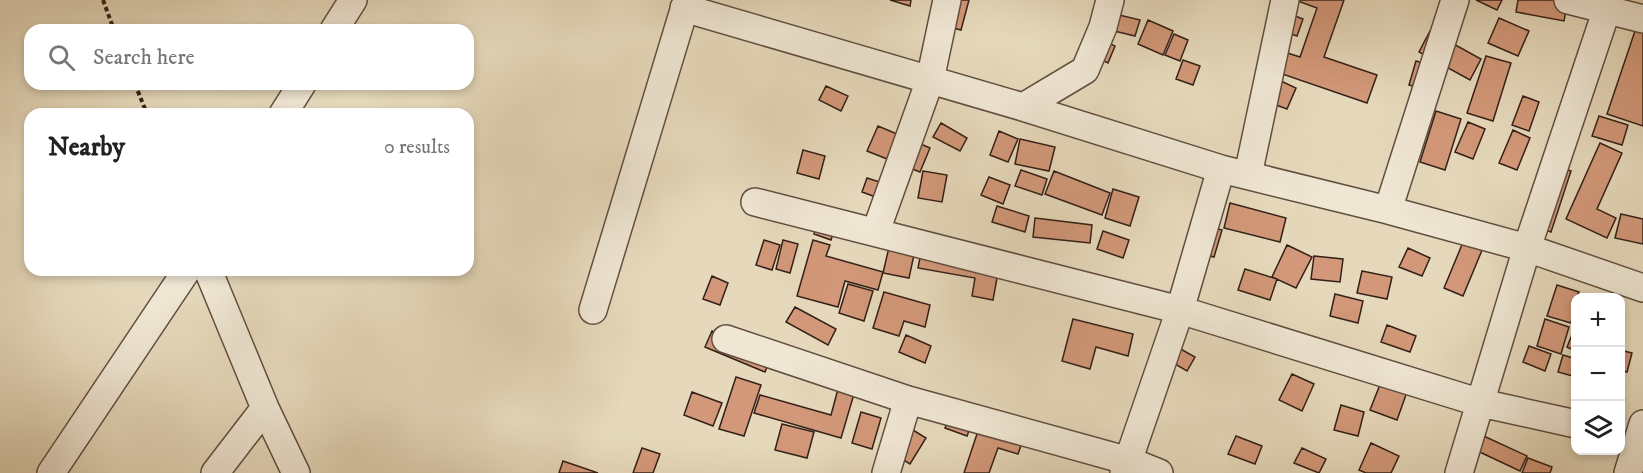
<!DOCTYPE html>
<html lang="en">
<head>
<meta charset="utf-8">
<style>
	:root { --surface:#fff; --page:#f2f2f2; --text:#222; --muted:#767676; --line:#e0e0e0 }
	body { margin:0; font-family:"IM FELL DW Pica",serif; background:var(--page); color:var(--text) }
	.controls { position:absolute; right:18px; bottom:18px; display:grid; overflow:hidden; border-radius:12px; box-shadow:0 3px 9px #0003 }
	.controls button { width:54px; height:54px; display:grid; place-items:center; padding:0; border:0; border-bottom:2px solid var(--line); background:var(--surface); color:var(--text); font:30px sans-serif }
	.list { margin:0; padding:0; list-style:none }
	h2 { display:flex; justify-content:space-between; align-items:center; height:78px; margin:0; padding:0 24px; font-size:26px }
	h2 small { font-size:20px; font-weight:400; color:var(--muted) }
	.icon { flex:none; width:33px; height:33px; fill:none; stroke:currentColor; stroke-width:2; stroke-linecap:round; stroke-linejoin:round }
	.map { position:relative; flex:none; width:1643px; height:473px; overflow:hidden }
	.search { position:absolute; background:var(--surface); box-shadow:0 3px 9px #0003; left:24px; top:24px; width:450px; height:66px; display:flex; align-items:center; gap:15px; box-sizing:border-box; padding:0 21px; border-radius:18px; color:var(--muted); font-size:22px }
	.panel { position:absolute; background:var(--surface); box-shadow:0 3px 9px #0003; left:24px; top:108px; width:450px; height:168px; border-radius:18px }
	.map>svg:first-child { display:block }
	.building { fill:#d29879; stroke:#342018; stroke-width:1.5 }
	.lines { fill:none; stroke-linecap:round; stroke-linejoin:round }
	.minor-casing { stroke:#604e41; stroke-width:30 }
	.path { stroke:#342018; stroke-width:4; stroke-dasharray:4.5 3; stroke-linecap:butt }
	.minor { stroke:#efe6d3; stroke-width:27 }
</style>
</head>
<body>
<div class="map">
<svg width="1643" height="473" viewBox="0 0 1643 473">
	<rect width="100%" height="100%" fill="#e6d9bb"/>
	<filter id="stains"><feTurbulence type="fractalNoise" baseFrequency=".00333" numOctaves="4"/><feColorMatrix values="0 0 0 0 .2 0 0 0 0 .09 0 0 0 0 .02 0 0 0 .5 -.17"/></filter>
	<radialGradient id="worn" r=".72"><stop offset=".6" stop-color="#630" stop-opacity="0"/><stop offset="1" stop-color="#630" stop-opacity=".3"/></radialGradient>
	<!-- building -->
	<path class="building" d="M890 0H911L910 6Z
		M940 0H969L961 30 933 23Z
		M1295 0H1344L1324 57 1377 75 1367 103 1268 69 1275 49 1300 57 1317 8Z
		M1476 0H1502L1497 10Z
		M1518 0H1568L1564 21 1516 12Z
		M1111 13 1140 20 1135 36 1106 29Z
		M1287 13 1303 19 1297 36 1280 30Z
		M1499 18 1529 31 1518 56 1488 43Z
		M1148 20 1173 31 1163 55 1138 44Z
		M1637 25 1643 27V126L1607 114Z
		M1430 31 1481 59 1470 80 1419 52Z
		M1174 34 1188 40 1180 61 1165 55Z
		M1098 38 1115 46 1108 63 1091 55Z
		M1486 56 1511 63 1493 121 1467 113Z
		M1183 60 1200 66 1193 85 1176 79Z
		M1416 61 1431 65 1424 89 1409 85Z
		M1281 81 1296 88 1287 109 1271 103Z
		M826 86 848 96 841 111 819 100Z
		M1523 96 1539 102 1529 131 1512 125Z
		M1436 111 1461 119 1445 170 1420 162Z
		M1599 116 1628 125 1622 145 1592 136Z
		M1468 122 1485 129 1473 159 1455 152Z
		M941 123 967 138 960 151 933 137Z
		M878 126 930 148 920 172 867 151Z
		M1513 130 1530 138 1517 170 1499 163Z
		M999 131 1018 139 1008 162 990 155Z
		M1020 139 1055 147 1049 171 1015 164Z
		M1600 143 1622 153 1597 209 1616 218 1607 238 1566 219Z
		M803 150 825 156 819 179 797 173Z
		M1551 164 1571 171 1551 232 1531 225Z
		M1021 170 1047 179 1042 195 1015 186Z
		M923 171 947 175 942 202 918 198Z
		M1054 171 1110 193 1102 215 1045 194Z
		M989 177 1010 185 1003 204 981 195Z
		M867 178 889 185 884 200 862 192Z
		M1113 189 1139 197 1130 226 1105 218Z
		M1230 203 1286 218 1280 242 1224 228Z
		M997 206 1029 216 1025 232 992 222Z
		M821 213 838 219 831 240 814 234Z
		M1621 214 1643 219V244L1615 238Z
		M1035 218 1092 225 1090 243 1033 237Z
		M1195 223 1222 230 1214 257 1187 250Z
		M893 230 918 236 909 278 883 273Z
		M1103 231 1129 240 1123 258 1097 249Z
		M1466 235 1485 243 1463 296 1444 288Z
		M764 240 780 245 772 270 756 265Z
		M783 240 798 244 790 273 776 269Z
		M813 240 830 245 826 256 883 272 878 290 845 281 838 307 797 296Z
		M923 242 1001 256 993 300 972 296 975 278 918 268Z
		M1287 245 1312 257 1296 288 1272 277Z
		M1408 248 1430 258 1422 276 1399 267Z
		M1314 256 1343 259 1340 282 1311 279Z
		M1245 269 1277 279 1270 300 1238 290Z
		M1362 271 1392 277 1387 299 1357 293Z
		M712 276 728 283 720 305 703 299Z
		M848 284 873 291 864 321 839 313Z
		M1557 285 1579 292 1576 298 1571 323 1547 316Z
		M884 292 930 305 925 327 904 321 899 336 873 328Z
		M1335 294 1363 301 1358 323 1330 316Z
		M795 307 836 329 828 345 786 322Z
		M1073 319 1133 334 1128 356 1096 347 1090 369 1062 361Z
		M1545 319 1569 327 1561 354 1537 346Z
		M1387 325 1416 336 1410 352 1381 342Z
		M1576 325V351L1567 347Z
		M712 331 772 355 765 372 705 347Z
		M906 335 931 346 925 363 899 352Z
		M1170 343 1195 357 1187 371 1163 357Z
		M1529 346 1551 354 1545 371 1523 362Z
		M1620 350 1632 353 1627 372 1620 370Z
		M1563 355 1576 359V377L1558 372Z
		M1292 374 1314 384 1302 411 1279 400Z
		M736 377 761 385 744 436 719 429Z
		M1381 382 1407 392 1397 420 1370 410Z
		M838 389 854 394 841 438 754 413 760 395 831 415Z
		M692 392 722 403 713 426 684 415Z
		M1341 405 1364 412 1358 436 1334 430Z
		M953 407 975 415 967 436 945 428Z
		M861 412 881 418 872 449 852 443Z
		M984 413 1027 428 1018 454 998 448 989 473H964Z
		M900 422 926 438 910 464 885 449Z
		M782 424 814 432 807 458 775 450Z
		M1475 432 1527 456 1520 471 1469 447Z
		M1236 436 1262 446 1255 464 1228 454Z
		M1371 443 1399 456 1391 473H1366L1359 470Z
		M642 448 660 454 653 473H633Z
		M1302 448 1326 459 1319 473 1294 463Z
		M1528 458 1552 467 1550 473H1522Z
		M563 461 598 473H559Z"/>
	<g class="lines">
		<!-- minor casing -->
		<g class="minor-casing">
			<path id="minor" d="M1568 0 1643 19
				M684 8 1023 107 1221 169 1388 210 1527 248 1643 288
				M334 30 353 0
				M1023 107 1085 70 1103 27 1110 0
				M283 114 302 84
				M1248 175 1285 0
				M755 202 1180 310 1481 403 1576 424
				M1388 210 1455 0
				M876 231 930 80 947 0
				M208 270 265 408 296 473
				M593 310 687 0
				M726 339 908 400 1129 461 1159 473
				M51 473 187 270
				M215 473 265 408
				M886 473 908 400
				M1124 473 1180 310 1221 169
				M1459 473 1527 248 1607 9
				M1628 473 1643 424"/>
		</g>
		<!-- path -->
		<path class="path" d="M103 0 114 30
			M135 84 147 114"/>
		<!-- minor -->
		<use href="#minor" class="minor"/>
	</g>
	<rect width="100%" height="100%" filter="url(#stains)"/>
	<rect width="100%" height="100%" fill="url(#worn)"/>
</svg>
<div class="controls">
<button>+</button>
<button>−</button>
<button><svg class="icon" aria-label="layers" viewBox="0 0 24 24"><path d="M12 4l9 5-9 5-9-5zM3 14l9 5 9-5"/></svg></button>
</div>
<div class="search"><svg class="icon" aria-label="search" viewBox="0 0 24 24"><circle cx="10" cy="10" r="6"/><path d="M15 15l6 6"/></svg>Search here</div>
<section class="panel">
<h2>Nearby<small>0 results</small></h2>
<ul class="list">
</ul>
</section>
</div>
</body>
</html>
